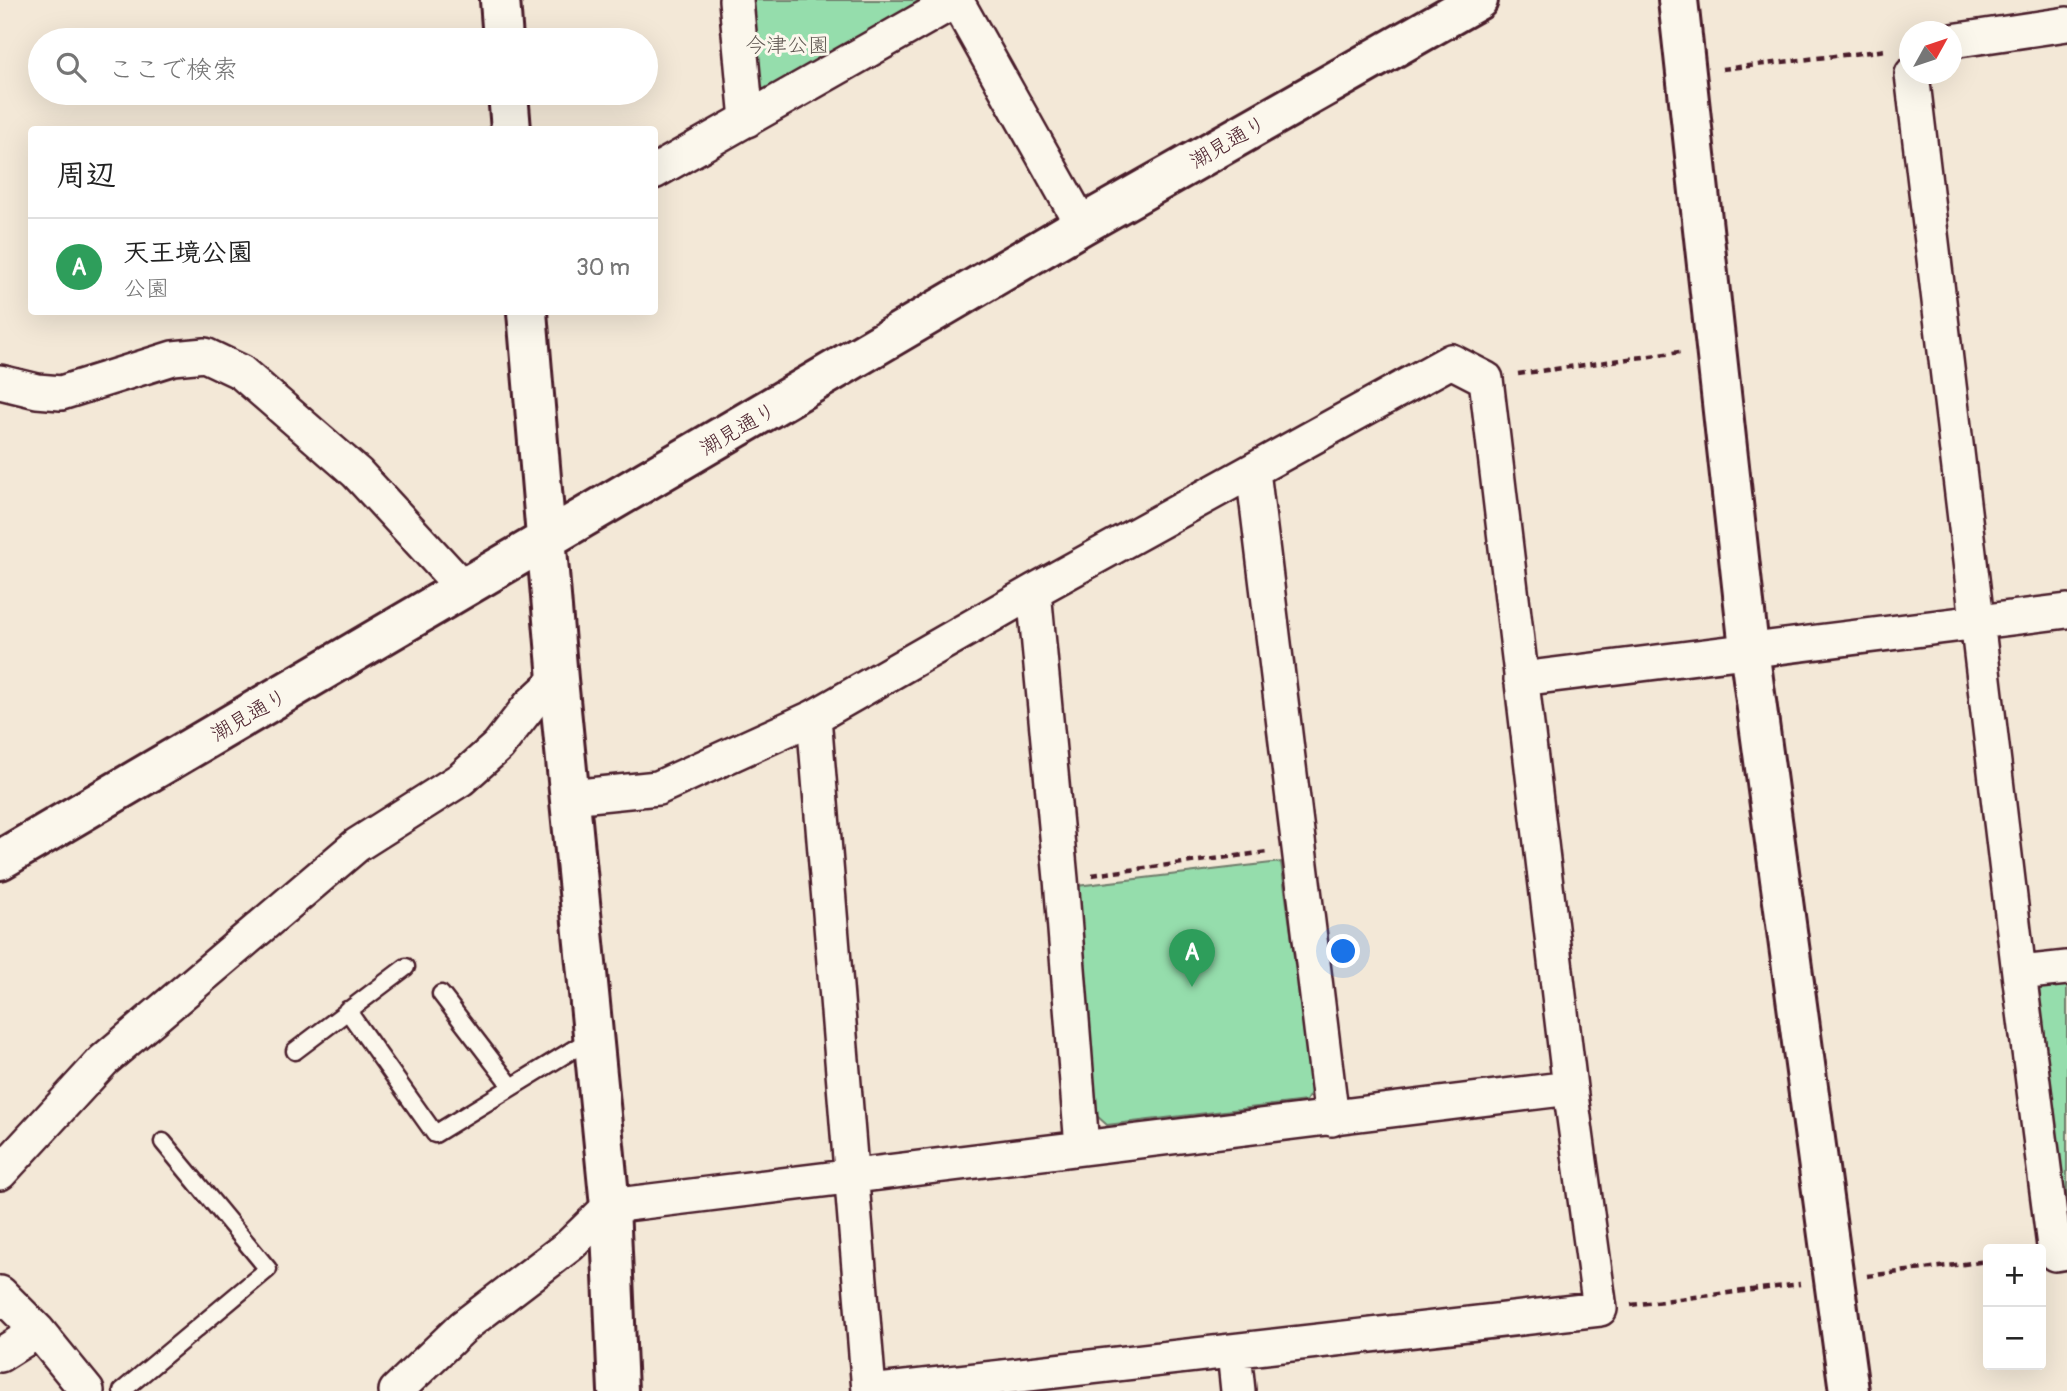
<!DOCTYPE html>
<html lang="ja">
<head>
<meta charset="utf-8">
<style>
	:root { --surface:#fff; --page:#f2f2f2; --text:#222; --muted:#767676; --line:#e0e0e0; --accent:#d93025 }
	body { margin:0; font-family:Pangolin,"Klee One",sans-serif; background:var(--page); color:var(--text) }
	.controls { position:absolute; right:21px; bottom:21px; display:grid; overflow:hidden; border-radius:7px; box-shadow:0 7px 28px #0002 }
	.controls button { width:63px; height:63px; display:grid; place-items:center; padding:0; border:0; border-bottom:2px solid var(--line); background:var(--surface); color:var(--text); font:35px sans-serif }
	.compass { position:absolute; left:1899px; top:21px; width:63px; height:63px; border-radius:50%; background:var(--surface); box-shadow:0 7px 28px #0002; rotate:50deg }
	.you { position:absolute; left:1344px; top:952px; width:24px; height:24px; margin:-18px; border:5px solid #fff; border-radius:50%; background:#1a73e8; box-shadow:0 0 0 10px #1a73e833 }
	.badge { display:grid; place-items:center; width:46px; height:46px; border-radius:50%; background:var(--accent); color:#fff; font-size:23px; font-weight:700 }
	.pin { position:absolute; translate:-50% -58px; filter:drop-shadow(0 2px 4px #0008) }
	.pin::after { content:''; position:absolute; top:37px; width:24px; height:21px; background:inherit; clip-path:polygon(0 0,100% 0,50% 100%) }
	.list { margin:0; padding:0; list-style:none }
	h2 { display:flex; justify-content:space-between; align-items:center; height:91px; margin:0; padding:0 28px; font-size:30px }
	h2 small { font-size:23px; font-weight:400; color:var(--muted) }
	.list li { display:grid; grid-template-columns:46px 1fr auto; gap:21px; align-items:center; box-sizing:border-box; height:98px; padding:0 28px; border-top:2px solid var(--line) }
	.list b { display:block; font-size:26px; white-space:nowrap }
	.list p { margin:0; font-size:23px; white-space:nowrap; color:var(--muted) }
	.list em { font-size:23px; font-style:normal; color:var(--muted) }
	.icon { flex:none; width:38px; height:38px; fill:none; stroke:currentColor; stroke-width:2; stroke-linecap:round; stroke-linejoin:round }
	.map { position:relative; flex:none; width:2067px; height:1391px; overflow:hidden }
	.search { position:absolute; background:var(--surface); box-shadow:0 7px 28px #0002; left:28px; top:28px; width:630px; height:77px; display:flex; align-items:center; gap:18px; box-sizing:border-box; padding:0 24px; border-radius:38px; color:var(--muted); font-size:26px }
	.panel { position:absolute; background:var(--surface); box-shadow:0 7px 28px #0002; left:28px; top:126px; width:630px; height:189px; border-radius:7px }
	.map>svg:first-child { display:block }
	.green { fill:#95ddac; stroke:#707e6c; stroke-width:2 }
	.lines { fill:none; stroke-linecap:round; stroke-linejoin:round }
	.lane-casing { stroke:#4a1f2b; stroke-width:21 }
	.street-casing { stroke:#4a1f2b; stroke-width:38 }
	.secondary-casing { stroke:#4a1f2b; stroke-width:44 }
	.path { stroke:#4a1f2b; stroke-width:4.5; stroke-dasharray:7 5; stroke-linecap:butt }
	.lane { stroke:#fbf7ec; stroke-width:16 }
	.street { stroke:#fbf7ec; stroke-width:33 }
	.secondary { stroke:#fbf7ec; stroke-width:38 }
	.labels { text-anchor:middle; stroke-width:6; stroke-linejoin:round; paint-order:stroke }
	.park-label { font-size:21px; fill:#605852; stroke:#fbf7ec }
	.street-label { font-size:21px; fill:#4a1f2b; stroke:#fbf7ec }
</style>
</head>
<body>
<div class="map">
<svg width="2067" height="1391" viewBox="0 0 2067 1391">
	<rect width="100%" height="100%" fill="#f3e8d7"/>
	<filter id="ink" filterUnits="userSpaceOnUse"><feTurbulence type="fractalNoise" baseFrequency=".0143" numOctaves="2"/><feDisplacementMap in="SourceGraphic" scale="14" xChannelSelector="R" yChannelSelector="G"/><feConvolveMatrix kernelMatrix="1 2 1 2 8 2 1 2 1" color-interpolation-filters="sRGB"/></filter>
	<g filter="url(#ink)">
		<!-- green -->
		<path class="green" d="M736 0H956L747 120Z
			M1281 862 1313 1089 1306 1101 1107 1125 1097 1116 1077 886Z
			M2067 978V1217L2036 992 2050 980Z"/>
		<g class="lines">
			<!-- lane casing -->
			<g class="lane-casing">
				<path id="lane" d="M441 994 512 1087
					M347 1010 435 1134 592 1038
					M295 1051 406 967
					M122 1391 268 1269 163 1142"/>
			</g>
			<!-- street casing -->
			<g class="street-casing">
				<path id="street" d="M736 0 747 120
					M956 0 1082 225
					M1952 41 2067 24
					M1912 74 2019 973 2055 1254 2067 1252
					M654 172 957 0
					M0 382 37 391 61 393 173 358 205 355 241 372 357 473 464 589
					M1253 471 1332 1119
					M1034 591 1061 879 1082 1147
					M1521 679 2067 611
					M814 717 869 1391
					M570 797 658 788 814 717 1034 591 1451 361 1486 379 1570 1088 1600 1309 879 1391
					M2019 973 2067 968
					M0 1173 104 1060 357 845 461 779 498 746 530 705 558 679
					M0 1293 38 1331 87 1391
					M1234 1352 1238 1391
					M0 1355 38 1331
					M396 1391 464 1326 570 1245 610 1206 1570 1088"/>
			</g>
			<!-- secondary casing -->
			<g class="secondary-casing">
				<path id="secondary" d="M500 0 503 40
					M1678 0 1749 649 1849 1391
					M508 93 511 130
					M527 312 558 679 610 1206 618 1391
					M0 860 1082 225 1478 0"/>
			</g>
			<!-- path -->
			<path class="path" d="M1722 69 1887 50
				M1518 374 1680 352
				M1092 875 1267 852
				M1867 1276 1988 1261
				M1631 1305 1800 1284"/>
			<!-- lane -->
			<use href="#lane" class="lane"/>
			<!-- street -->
			<use href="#street" class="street"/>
			<!-- secondary -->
			<use href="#secondary" class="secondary"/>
		</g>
	</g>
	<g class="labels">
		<!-- park labels -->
		<g class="park-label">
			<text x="787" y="52">今津公園</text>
		</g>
		<!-- street labels -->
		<g class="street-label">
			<text transform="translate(1228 142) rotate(-30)" y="7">潮見通り</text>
			<text transform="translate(738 429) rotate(-30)" y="7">潮見通り</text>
			<text transform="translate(249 715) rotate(-30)" y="7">潮見通り</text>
		</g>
	</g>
</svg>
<div class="controls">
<button>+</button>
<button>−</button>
</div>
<svg class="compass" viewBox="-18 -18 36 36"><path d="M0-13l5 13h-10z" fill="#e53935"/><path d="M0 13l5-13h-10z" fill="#767676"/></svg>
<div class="you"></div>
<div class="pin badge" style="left:1192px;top:987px;background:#2e9e5b">A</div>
<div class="search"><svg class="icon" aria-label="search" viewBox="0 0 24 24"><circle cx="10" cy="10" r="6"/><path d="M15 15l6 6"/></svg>ここで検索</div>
<section class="panel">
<h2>周辺<small></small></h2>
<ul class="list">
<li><span class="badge" style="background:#2e9e5b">A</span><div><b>天王境公園</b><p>公園</p></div><em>30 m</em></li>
</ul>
</section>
</div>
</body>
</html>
